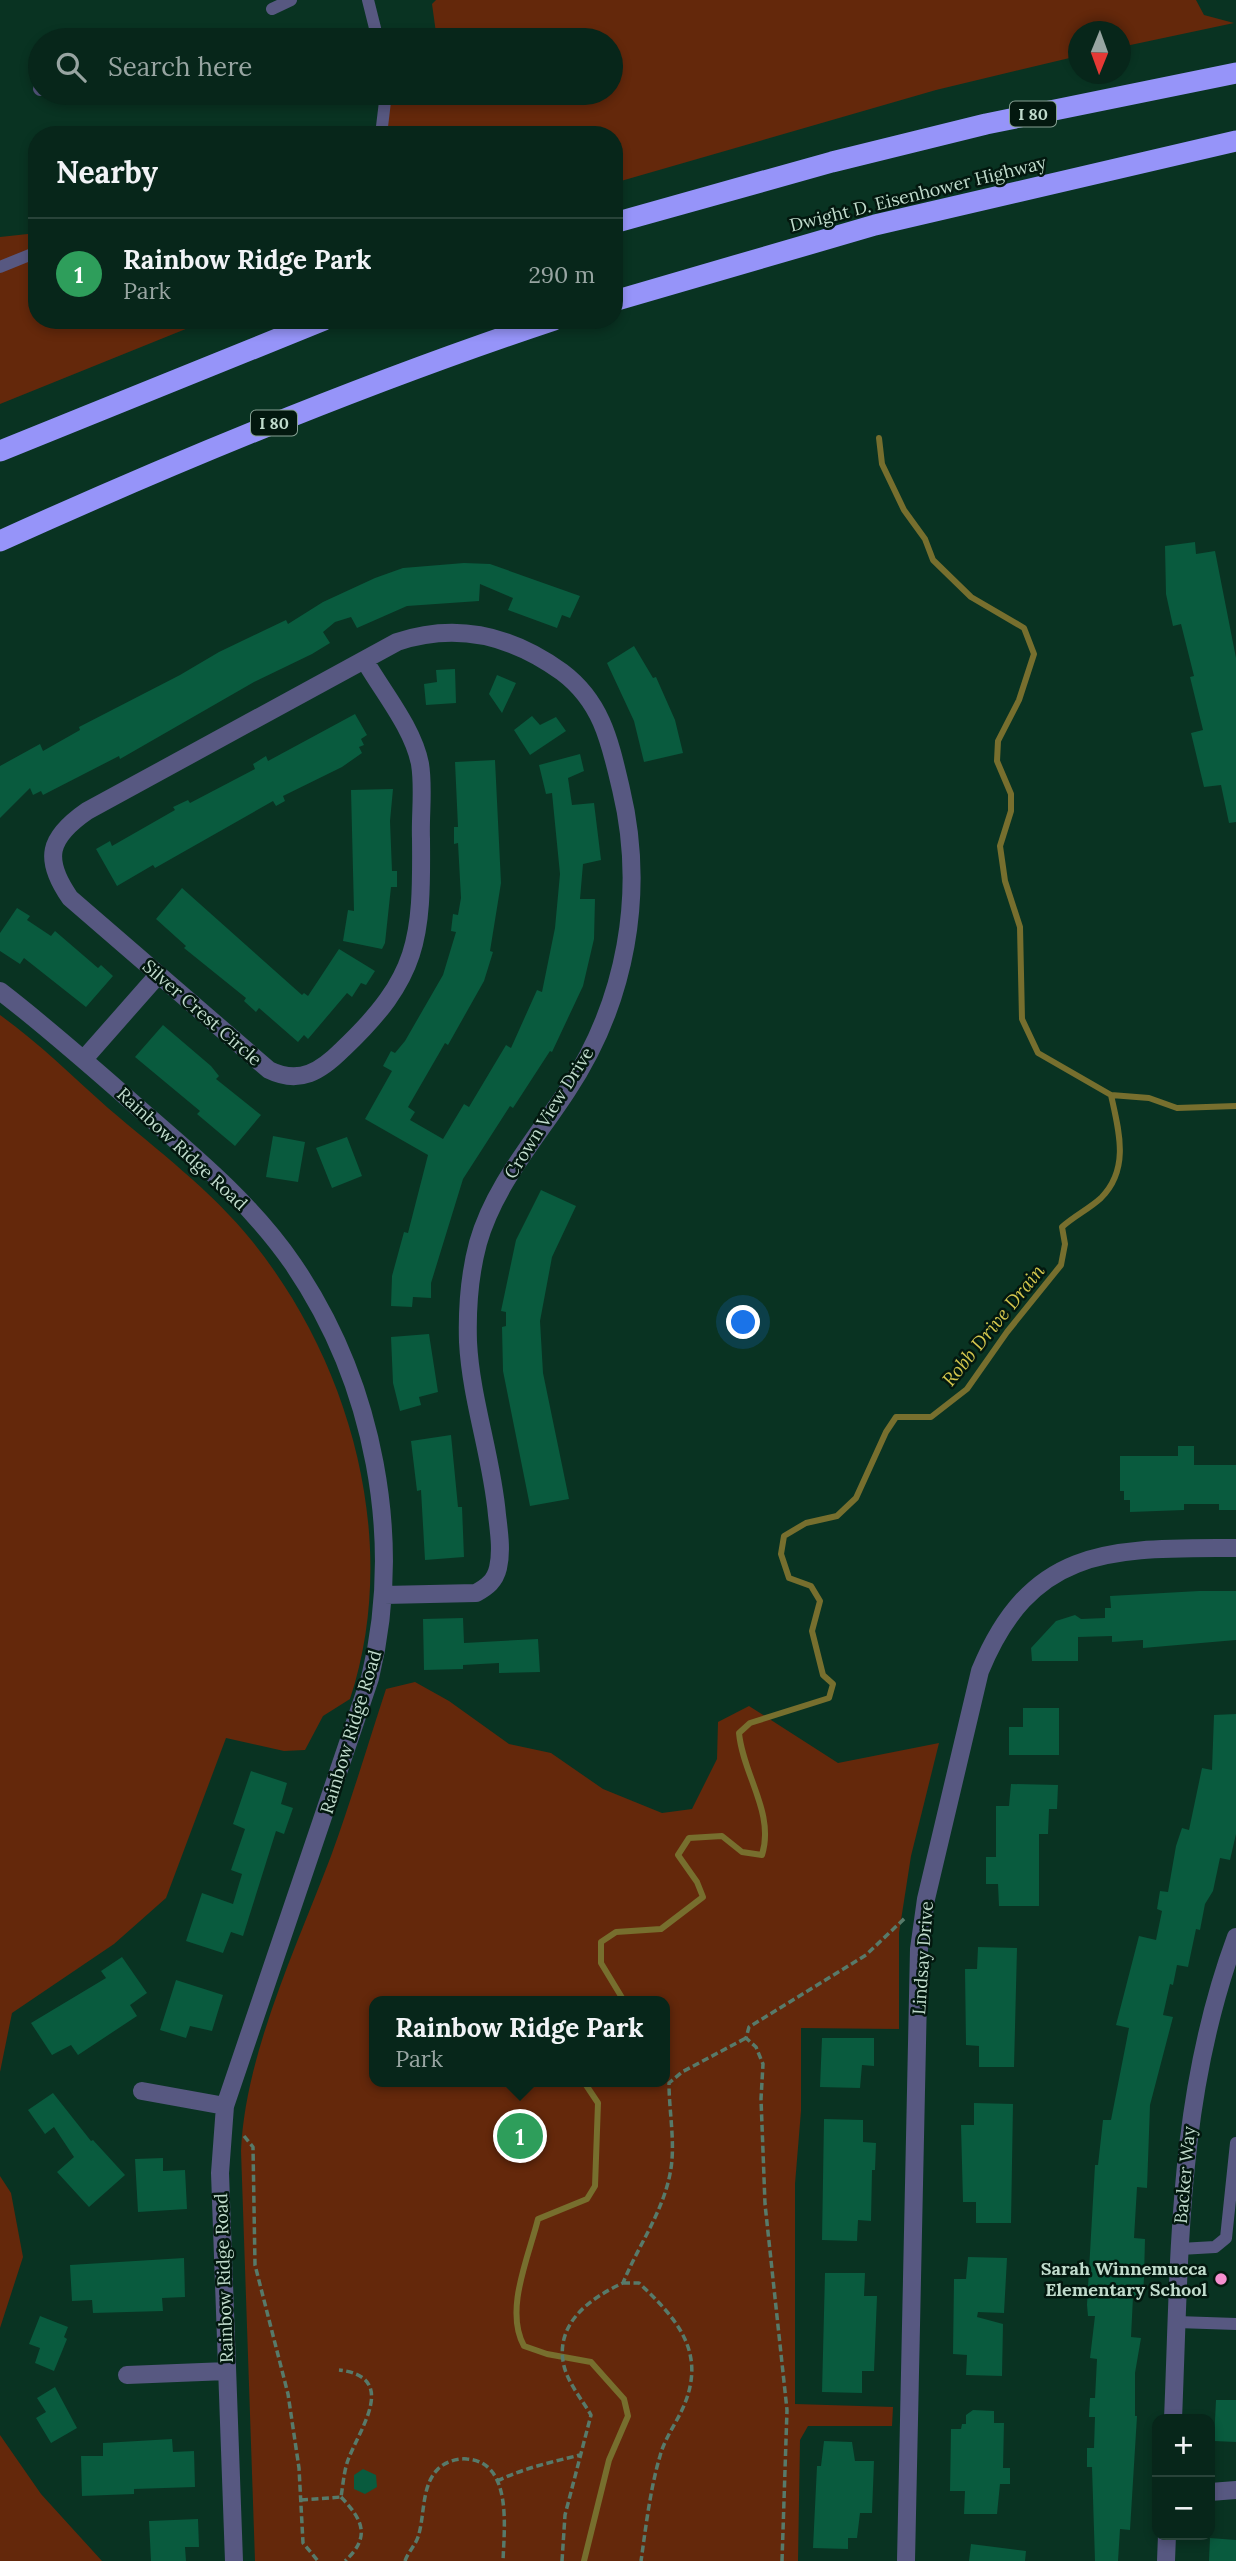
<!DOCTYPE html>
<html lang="en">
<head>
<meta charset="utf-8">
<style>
	:root { --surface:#07261a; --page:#153227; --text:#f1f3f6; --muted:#98a5a2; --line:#284339; --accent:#f690d0 }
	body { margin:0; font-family:Lora,serif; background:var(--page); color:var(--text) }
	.controls { position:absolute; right:21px; bottom:21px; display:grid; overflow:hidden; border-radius:14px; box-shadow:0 4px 10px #0003 }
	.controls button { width:63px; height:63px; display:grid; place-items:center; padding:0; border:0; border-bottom:2px solid var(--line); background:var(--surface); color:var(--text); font:35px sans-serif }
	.compass { position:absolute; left:1068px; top:21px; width:63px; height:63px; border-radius:50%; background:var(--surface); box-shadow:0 4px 10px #0003; rotate:181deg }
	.you { position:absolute; left:744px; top:1323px; width:24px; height:24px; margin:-18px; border:5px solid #fff; border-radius:50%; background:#1a73e8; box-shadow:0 0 0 10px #1a73e833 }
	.badge { display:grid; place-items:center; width:46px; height:46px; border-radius:50%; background:var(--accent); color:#fff; font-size:23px; font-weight:700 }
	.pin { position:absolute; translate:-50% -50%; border:4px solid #fff; box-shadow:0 2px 7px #0006 }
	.popup { position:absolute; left:369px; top:1996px; width:301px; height:91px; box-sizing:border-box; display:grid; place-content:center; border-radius:14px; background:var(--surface); filter:drop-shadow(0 2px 5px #0005); font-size:23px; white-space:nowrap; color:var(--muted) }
	.popup b { font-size:26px; color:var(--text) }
	.popup::after { content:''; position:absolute; left:50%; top:100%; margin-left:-14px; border:14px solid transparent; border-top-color:var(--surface) }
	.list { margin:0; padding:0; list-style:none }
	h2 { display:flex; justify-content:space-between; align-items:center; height:91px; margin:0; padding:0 28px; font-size:30px }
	h2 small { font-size:23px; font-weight:400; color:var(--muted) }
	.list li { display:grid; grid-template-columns:46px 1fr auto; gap:21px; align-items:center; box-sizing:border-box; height:112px; padding:0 28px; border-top:2px solid var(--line) }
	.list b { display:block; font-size:26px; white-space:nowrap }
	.list p { margin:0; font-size:23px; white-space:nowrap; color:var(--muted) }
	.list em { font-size:23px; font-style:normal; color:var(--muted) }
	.icon { flex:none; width:38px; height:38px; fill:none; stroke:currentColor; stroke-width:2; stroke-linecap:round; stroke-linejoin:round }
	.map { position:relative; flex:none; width:1236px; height:2561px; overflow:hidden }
	.search { position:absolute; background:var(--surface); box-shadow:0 4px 10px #0003; left:28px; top:28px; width:595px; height:77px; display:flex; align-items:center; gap:18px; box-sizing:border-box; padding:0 24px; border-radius:38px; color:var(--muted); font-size:26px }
	.panel { position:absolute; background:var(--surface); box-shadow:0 4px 10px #0003; left:28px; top:126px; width:595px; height:203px; border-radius:28px }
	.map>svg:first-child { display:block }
	.green { fill:#64280b; fill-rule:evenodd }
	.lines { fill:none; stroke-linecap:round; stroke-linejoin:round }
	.stream { stroke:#776f2e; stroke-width:6 }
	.building { fill:#095b3e }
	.path { stroke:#577a6a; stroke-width:3.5; stroke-dasharray:7 3.5; stroke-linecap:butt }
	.service { stroke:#575881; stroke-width:12 }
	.minor { stroke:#575881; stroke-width:18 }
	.motorway { stroke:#9694f9; stroke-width:21 }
	.poi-dot { fill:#f690d0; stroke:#03180f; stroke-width:2.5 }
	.labels { text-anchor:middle; stroke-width:5; stroke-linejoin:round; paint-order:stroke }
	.shield { fill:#03180f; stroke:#87a093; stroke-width:2 }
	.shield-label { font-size:16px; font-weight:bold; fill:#c0dbcc }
	.street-label { font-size:18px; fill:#c0dbcc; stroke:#03180f }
	.poi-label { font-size:18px; font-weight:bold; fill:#c0dbcc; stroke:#03180f; text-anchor:end }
	.water-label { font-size:19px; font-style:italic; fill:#d4c64d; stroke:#03180f }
</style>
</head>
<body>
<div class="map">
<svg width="1236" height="2561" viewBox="0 0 1236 2561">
	<rect width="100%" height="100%" fill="#093322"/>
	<!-- green -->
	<path class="green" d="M436 0H1196L1204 15 1234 23 1121 47 1120 32H1078V56L936 90 614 183V135H381L388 93H611V40H437L432 4Z
		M37 233V320H208L0 404V237Z
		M0 1015C38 1042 73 1077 108 1108 157 1150 211 1190 252 1241 352 1365 401 1544 350 1699L323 1716 305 1750 284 1751 226 1738 166 1898 114 1944 12 2013 0 2072Z
		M415 1682 449 1701 509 1744 551 1753 603 1789 662 1813 692 1809 717 1759 718 1722 749 1706 838 1763 939 1743 911 1856 899 1933V2029L801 2028V2111L795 2184V2404L893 2407 892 2426H808L800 2440 798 2561H255L241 2151C245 2054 297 1946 331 1856 351 1801 368 1744 386 1689ZM375 2001H665V2082H375Z
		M0 2176 11 2193 23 2257 0 2328Z
		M0 2435 41 2494 102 2561H0Z"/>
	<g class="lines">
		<!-- stream -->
		<path class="stream" d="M1111 1095 1149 1098 1177 1108 1236 1106
			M624 2001 601 1963V1942L616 1932 661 1929 703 1897 697 1882 678 1855 689 1838 722 1836 742 1852 762 1855C775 1813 743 1775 739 1733L750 1723 829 1698 833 1684 823 1675 812 1631 820 1601 811 1586 789 1578 781 1554 784 1536 806 1523 837 1516 856 1498 886 1432 896 1417H931L967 1389 1007 1332 1061 1265 1065 1244 1062 1227C1074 1216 1089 1209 1101 1198 1130 1169 1119 1131 1111 1095L1038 1053 1022 1019 1020 927 1005 881 1000 846 1011 811V794L997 761 998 741 1019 700 1034 654 1024 628 971 597 933 560 925 539 904 510 882 464 879 438
			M584 2082 598 2103 595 2186 587 2199 538 2219C529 2256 504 2310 524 2346L547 2354 591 2362 624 2399 628 2416 609 2460 584 2561"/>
	</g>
	<!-- building -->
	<path class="building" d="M1195 542 1196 554 1215 551 1236 658V822L1229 823 1221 785 1204 787 1191 733 1203 730 1190 677 1194 676 1181 624 1173 626 1166 594 1165 546Z
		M464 563 490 564 580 596 570 618 562 615 557 628 508 610 513 598 480 584 479 601 407 606 357 628 351 617 335 622 323 632 330 643 312 654 254 682 120 759 119 756 43 795 41 791 33 795 30 788 0 818V766L40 744 43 751 80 730 79 727 180 675 219 652 286 620 288 624 323 602 375 578 403 568Z
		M634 646 653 678 656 677 675 720 683 753 644 762 634 721 607 663Z
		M455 669 456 703 426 705 424 684 437 682 436 670Z
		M497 675 516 683 502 713 489 694Z
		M355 714 367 735 361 739 364 745 359 747 362 753 342 767 283 796 285 801 276 806 273 801 155 868 153 865 117 886 96 849 110 841 112 846 175 810 173 807 188 800 190 803 255 769 253 764 266 756 268 761Z
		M532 716 540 725 556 717 566 731 530 755 514 730Z
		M580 754 584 771 568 778 572 805 594 803 601 860 583 864 580 899H595L594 939 583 986 552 1052 550 1051 513 1108 510 1106 463 1179 431 1283V1298L413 1297 412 1307 391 1306 392 1276 404 1232 408 1233 428 1155 365 1119 392 1071 383 1066 391 1051 395 1053 405 1041 443 975 456 932 451 931 453 914 458 915 461 898 458 843 454 844V827H458L455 762 495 760 501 883 490 951 493 952 484 981 448 1045 445 1043 408 1107 415 1112 410 1120 443 1139 464 1104 469 1107 506 1045 511 1048 537 990 542 992 555 928 560 874 552 793 546 794 539 765Z
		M393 789 390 821 392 871H397V887H391L385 943 382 949 343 941 348 910 354 911 351 790Z
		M182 888 302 995 304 993 308 996 339 949 375 971 366 985 361 983 352 997 347 993 308 1039 304 1035 298 1042 259 1008 256 1012 244 1001 246 998 184 948 186 946 156 919Z
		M17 908 30 916 27 920 51 936 55 931 98 968 101 965 113 976 86 1007 24 958 20 964 0 951V933Z
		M163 1025 211 1066 219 1076 216 1079 261 1115 235 1146 197 1114 200 1111 135 1057Z
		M273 1136 305 1142 298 1182 266 1177Z
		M347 1137 362 1176 332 1188 316 1148Z
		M541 1190 576 1206 552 1257 540 1321 543 1373 569 1499 530 1506 503 1371 502 1327 506 1326V1312L501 1311 516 1240Z
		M429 1334 438 1392 419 1397 421 1405 400 1411 393 1383 391 1337Z
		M451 1435 458 1507H462L464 1557 425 1560 421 1490 417 1491 411 1441Z
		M1178 1446H1194V1465H1236V1510H1219V1504H1184V1510L1130 1512V1500H1124V1491H1120V1456H1178Z
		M1199 1591H1236V1640L1143 1648V1640L1112 1642V1636L1078 1637V1661H1032L1031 1648 1056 1621 1075 1615 1081 1619 1105 1618V1608H1111L1110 1596Z
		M463 1618 464 1643 538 1639 540 1672 499 1673V1663L463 1665V1669L424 1670 423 1619Z
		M1023 1708H1059V1755H1009V1727H1023Z
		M1236 1714V1834L1230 1860 1220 1858 1213 1891 1205 1904 1200 1930 1196 1929 1188 1967 1177 1965 1173 1985 1170 1984 1163 2015 1173 2017 1150 2105 1147 2188 1137 2187 1134 2238 1145 2239 1144 2277 1143 2297H1133L1131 2337 1141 2338 1135 2373V2416H1137L1130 2530 1120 2529 1118 2561H1095L1092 2467H1087V2448H1094L1095 2417H1089L1090 2398H1095L1097 2359 1090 2358 1095 2316H1088L1087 2305 1095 2165H1098L1103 2120H1111L1129 2028 1116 2025 1139 1936 1156 1940 1162 1911 1157 1909 1160 1891 1168 1892 1176 1846 1182 1828 1189 1830 1202 1768 1212 1770 1214 1715Z
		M251 1771 287 1783 281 1804 293 1808 284 1834 276 1831 243 1936 231 1932 223 1953 186 1941 202 1893 233 1904 242 1874 231 1870 245 1829 233 1824Z
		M1011 1784 1058 1785 1057 1809H1049L1048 1834H1039V1906H999L998 1884H986V1857H996V1806H1009Z
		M978 1947 1017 1948 1014 2067H979V2046L966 2045 965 1969H977Z
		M122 1957 147 1993 130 2005 137 2016 78 2055 71 2045 52 2055 31 2023 106 1978 101 1971Z
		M176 1980 223 1995 212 2031 190 2026 186 2038 160 2030Z
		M822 2038H874V2066L862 2065 860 2088 820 2087Z
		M53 2093 91 2141 93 2140 125 2175 89 2207 57 2172 74 2157 54 2127 45 2134 28 2110Z
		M974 2103 1013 2104 1011 2223H976V2202H963L961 2125H974Z
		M824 2119 863 2120V2142L876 2143 875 2170H872L871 2221 858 2220 857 2241 822 2240Z
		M163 2158V2171L185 2170 187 2209 138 2212 135 2159Z
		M968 2257 1007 2258 1004 2313 978 2312 977 2317 1003 2324 1002 2376 966 2375 967 2355 953 2354 954 2279H966Z
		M184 2258 185 2297 162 2298 163 2311 93 2313 92 2300 72 2301 70 2265Z
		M825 2273H865L864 2296H877L874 2371H862V2393L822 2392Z
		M40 2316 68 2327 64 2337 67 2339 54 2371 35 2363 40 2348 29 2344Z
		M55 2387 77 2428 51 2443 36 2418 46 2412 37 2398Z
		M1216 2400H1236V2442L1214 2441Z
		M973 2410 994 2411V2423H1004L1003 2468H1010V2484H1000L997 2514H964L965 2491H950L951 2429H961L962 2424H966V2415Z
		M172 2439 173 2452 194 2451 195 2487 134 2489V2494L82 2496 81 2456H103V2443Z
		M824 2441 852 2442 855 2461H874L872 2513H860L857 2538H848V2549L813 2548 817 2466H821Z
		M363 2469 376 2475 377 2487 365 2494 354 2489V2475Z
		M198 2519 199 2547H185L186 2561H151L149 2521Z
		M1210 2538 1236 2540V2561H1209Z
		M971 2544 1026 2551 1025 2561H969Z"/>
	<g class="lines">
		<!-- path -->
		<path class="path" d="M244 2136 253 2147 255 2265 288 2394 299 2468 303 2543 318 2561
			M623 2283H639C675 2317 706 2350 685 2403 678 2421 665 2437 660 2456 650 2490 646 2526 641 2561
			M497 2481C524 2468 552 2462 580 2455
			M341 2497C363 2520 371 2537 345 2561
			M301 2500 341 2497C343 2485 344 2471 348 2460 360 2428 399 2377 339 2370
			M405 2561C408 2552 415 2546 418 2537 425 2516 421 2487 437 2470 444 2462 457 2458 467 2459 513 2462 504 2530 503 2561
			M562 2561 565 2515 591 2415C583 2401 568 2383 564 2366 554 2324 590 2298 623 2283 638 2246 662 2214 670 2174 676 2145 669 2113 669 2083L682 2072 746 2038
			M782 2561 787 2410 765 2204 761 2099 763 2064 756 2047 746 2038 749 2027 866 1955 905 1918"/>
		<!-- service -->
		<path class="service" d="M368 0 378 40
			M272 9 291 0
			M39 89 40 90
			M64 93 141 97 175 93
			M381 135 386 93
			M0 267 37 252
			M1180 2249 1215 2247 1226 2238 1236 2143
			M1177 2322 1236 2324"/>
		<!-- minor -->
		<path class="minor" d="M365 661C383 692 413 728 420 764 424 788 420 815 421 839 422 939 419 977 343 1049 321 1071 300 1085 269 1070L70 898C43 859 48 838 87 811L397 642C457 622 511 635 562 672 602 702 610 742 621 789 646 893 626 1002 567 1091 535 1140 494 1186 478 1243 470 1273 467 1310 468 1342 471 1400 492 1457 497 1515 499 1532 502 1551 498 1568 495 1581 487 1587 476 1593L384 1595
			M0 991C52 1031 100 1074 149 1117 201 1162 253 1206 293 1264 374 1383 404 1538 370 1678L225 2106 220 2173 234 2561
			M84 1059 158 975
			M142 2091 225 2106
			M127 2375 227 2371
			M1173 2419C1180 2253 1177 2096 1236 1937
			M1210 2492 1236 2490
			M906 2561 919 1949 926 1899 980 1671C1033 1542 1116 1549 1236 1548
			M1166 2561 1167 2535"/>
		<!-- motorway -->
		<path class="motorway" d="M614 223 832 162 986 124 1236 73
			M614 301 875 225 1236 141
			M0 451 324 320
			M0 541C181 459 365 383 554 320"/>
	</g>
	<!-- markers -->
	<circle class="poi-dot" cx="1221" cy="2279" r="7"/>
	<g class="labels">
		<!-- shield labels -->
		<g class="shield">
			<rect x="1010" y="101.5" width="46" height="25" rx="5"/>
			<rect x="251" y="410.5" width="46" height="25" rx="5"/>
		</g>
		<g class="shield-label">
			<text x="1033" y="120">I 80</text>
			<text x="274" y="429">I 80</text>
		</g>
		<!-- street labels -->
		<g class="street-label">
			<text transform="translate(918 194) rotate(-14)" y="6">Dwight D. Eisenhower Highway</text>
			<text transform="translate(202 1013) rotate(41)" y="6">Silver Crest Circle</text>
			<text transform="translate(549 1113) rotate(-58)" y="6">Crown View Drive</text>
			<text transform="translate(182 1149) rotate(43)" y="6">Rainbow Ridge Road</text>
			<text transform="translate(351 1732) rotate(-73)" y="6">Rainbow Ridge Road</text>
			<text transform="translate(923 1958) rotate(-86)" y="6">Lindsay Drive</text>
			<text transform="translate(1185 2175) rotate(-85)" y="6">Backer Way</text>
			<text transform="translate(224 2278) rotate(-92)" y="6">Rainbow Ridge Road</text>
		</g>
		<!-- poi labels -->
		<g class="poi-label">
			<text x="1207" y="2275">Sarah Winnemucca<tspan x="1207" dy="21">Elementary School</tspan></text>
		</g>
		<!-- water labels -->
		<g class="water-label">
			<text transform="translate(993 1325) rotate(-51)" y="7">Robb Drive Drain</text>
		</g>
	</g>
</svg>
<div class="controls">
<button>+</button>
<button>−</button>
</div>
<svg class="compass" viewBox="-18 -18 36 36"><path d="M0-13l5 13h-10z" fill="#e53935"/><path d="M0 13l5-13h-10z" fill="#98a5a2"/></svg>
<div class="you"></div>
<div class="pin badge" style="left:520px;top:2136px;background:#2e9e5b">1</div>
<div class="popup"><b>Rainbow Ridge Park</b>Park</div>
<div class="search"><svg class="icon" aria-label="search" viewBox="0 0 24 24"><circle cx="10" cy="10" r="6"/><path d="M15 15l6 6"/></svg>Search here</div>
<section class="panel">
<h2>Nearby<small></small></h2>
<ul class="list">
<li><span class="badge" style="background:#2e9e5b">1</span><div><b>Rainbow Ridge Park</b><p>Park</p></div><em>290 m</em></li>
</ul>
</section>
</div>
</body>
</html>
